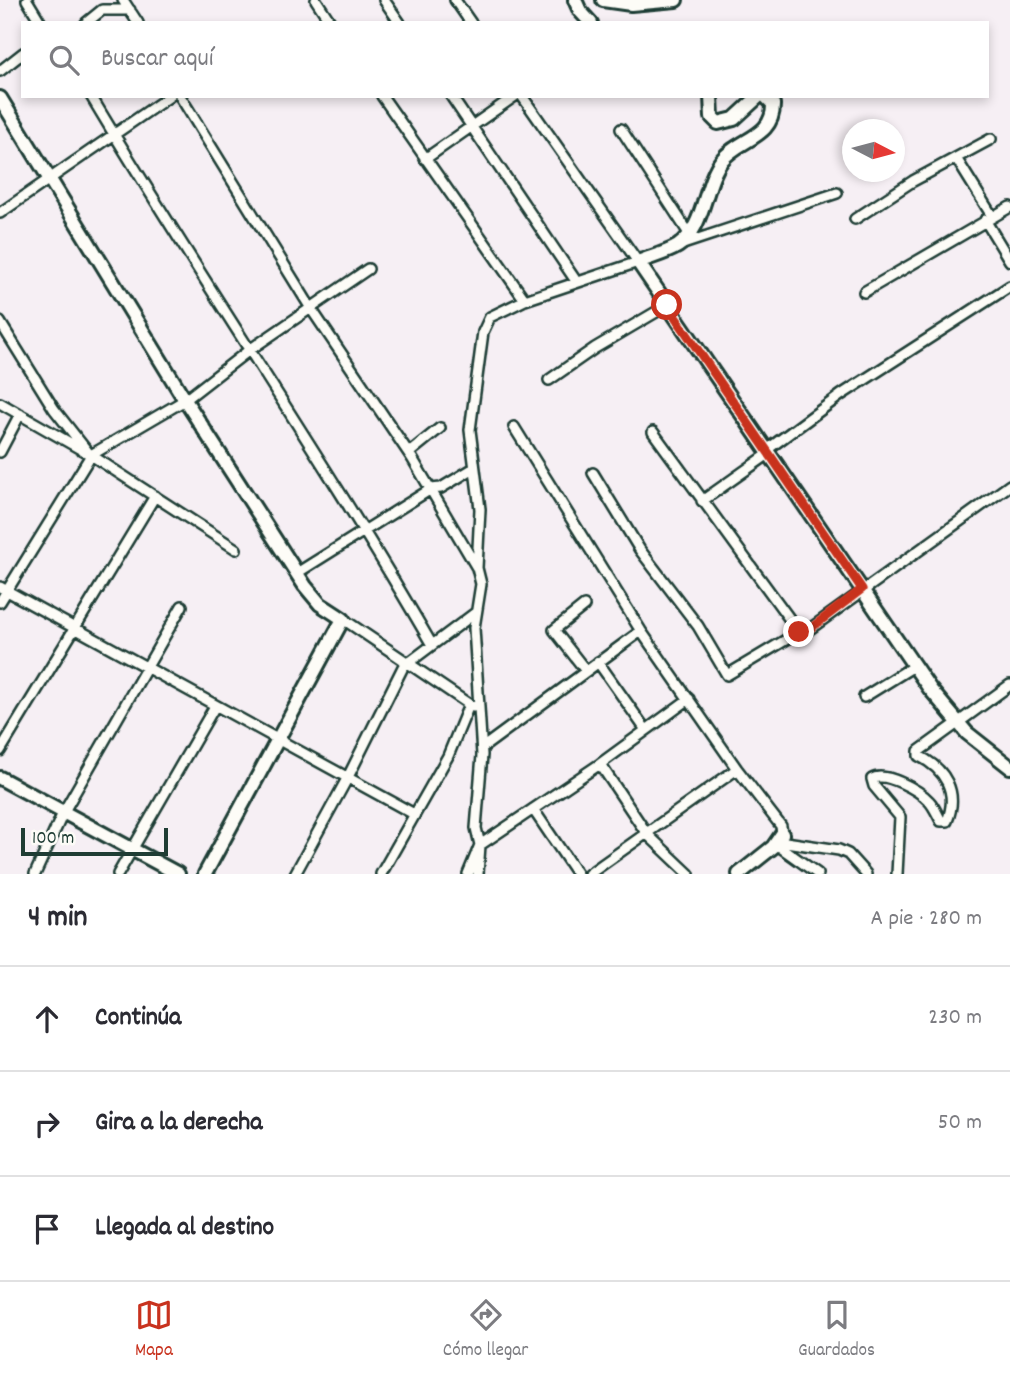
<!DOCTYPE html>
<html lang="es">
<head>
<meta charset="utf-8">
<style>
	:root { --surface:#fff; --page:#f2f2f3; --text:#2b2b33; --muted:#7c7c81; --line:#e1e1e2; --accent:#c8321e }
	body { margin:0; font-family:Dekko,sans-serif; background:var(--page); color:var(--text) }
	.compass { position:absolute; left:842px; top:119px; width:63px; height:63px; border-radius:50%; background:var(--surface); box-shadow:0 4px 10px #0003; rotate:96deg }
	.scale { position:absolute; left:21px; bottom:18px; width:147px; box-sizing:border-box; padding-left:7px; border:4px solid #1f3d34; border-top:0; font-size:19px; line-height:24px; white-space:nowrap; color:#1f3d34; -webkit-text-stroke:5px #fdfcf7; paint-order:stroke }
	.stop { position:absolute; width:21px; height:21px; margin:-16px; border:5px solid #c8321e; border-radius:50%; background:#fff }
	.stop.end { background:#c8321e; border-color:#fff; box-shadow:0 2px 7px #0008 }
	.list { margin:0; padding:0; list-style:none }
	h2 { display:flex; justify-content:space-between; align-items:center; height:91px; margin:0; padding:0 28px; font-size:30px }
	h2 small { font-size:23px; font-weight:400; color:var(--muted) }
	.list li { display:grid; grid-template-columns:46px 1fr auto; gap:21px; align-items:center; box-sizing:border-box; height:105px; padding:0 28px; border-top:2px solid var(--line) }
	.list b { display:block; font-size:26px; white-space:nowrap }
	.list em { font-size:23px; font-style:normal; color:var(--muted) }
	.icon { flex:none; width:38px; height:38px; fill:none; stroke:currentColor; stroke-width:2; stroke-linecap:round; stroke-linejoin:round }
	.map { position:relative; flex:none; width:1010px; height:874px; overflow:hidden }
	.search { position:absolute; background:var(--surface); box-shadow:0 4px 10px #0003; left:21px; right:21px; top:21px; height:77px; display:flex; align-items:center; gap:18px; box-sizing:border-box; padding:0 24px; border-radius:0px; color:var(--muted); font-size:26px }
	.sheet { height:406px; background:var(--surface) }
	nav { display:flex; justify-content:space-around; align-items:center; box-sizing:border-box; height:98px; border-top:2px solid var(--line); background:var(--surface); font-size:19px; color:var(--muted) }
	nav a { display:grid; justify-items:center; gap:4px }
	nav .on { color:var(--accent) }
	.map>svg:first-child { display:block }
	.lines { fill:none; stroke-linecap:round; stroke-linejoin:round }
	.street-casing { stroke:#1f3d34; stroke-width:14 }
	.secondary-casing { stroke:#1f3d34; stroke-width:18 }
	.street { stroke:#fdfcf7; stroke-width:9 }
	.secondary { stroke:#fdfcf7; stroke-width:12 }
	.route { stroke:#c8321e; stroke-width:9 }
</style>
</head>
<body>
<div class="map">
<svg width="1010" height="874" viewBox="0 0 1010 874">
	<rect width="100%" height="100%" fill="#f6eff4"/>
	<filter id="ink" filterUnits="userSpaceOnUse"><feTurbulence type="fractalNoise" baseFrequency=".0143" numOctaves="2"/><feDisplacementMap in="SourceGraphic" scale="14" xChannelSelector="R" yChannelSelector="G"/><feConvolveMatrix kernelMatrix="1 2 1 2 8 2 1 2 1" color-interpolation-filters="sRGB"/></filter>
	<g filter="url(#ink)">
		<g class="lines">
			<!-- street casing -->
			<g class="street-casing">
				<path id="street" d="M27 0 41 23
					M123 0 138 23
					M316 0 331 23
					M384 0 400 23
					M455 0 471 23
					M86 23 102 10H130
					M0 71 23 53
					M91 96C201 281 324 458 432 645
					M180 96 312 310 412 458 477 568
					M382 96 525 300
					M451 96 576 281
					M621 129 688 232
					M956 158 992 216
					M425 159 515 96
					M0 213 170 96
					M855 219 913 181 991 139
					M985 220 1010 261
					M683 244 837 193
					M864 292 1010 207
					M0 322 54 409 87 451
					M549 380 595 348 668 305
					M0 403 91 455 236 549
					M514 427 641 631 737 769 781 826 782 834
					M653 432 799 632
					M768 449 841 395 1010 286
					M0 452 20 414
					M409 453 440 428
					M593 473 640 550 698 626 727 675 799 632 807 631 1010 485
					M702 501 770 453
					M297 573 431 489 441 488 474 468
					M0 587 414 814
					M0 602 91 455 185 400 248 351 368 269
					M584 606 554 630 586 671
					M343 619 473 707
					M598 662 646 730
					M864 697 914 666
					M482 748 641 631
					M0 751 155 496
					M600 764 647 834 689 874
					M533 809 577 874
					M779 841 839 850 848 854 866 874
					M776 844 818 874
					M35 874 63 813 182 606
					M118 874 215 706
					M295 874 348 777 403 667 475 613
					M381 874 448 756 469 705
					M468 874 480 845 600 764 689 699
					M478 874 480 845 476 828 482 755 474 628 481 584 477 568 480 509 470 430 483 332 490 317 525 300 638 262 522 96
					M589 874 737 769
					M897 874 900 817 874 786 872 779C885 771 919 790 929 801 934 806 937 814 941 821H947C959 792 945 769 919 756V751L1010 685"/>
			</g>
			<!-- secondary casing -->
			<g class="secondary-casing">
				<path id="secondary" d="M575 0 580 11 591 23
					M603 0 631 4 676 0
					M711 96 712 117 718 123 734 119 759 96
					M765 96 773 104C774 138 739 138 722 160 704 183 705 228 678 246 667 253 650 257 638 262L930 689 967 733 1010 767
					M0 98 185 400 305 586 320 604 343 619 205 874
					M0 778 178 874
					M739 874 773 847 782 834"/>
			</g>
			<!-- street -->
			<use href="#street" class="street"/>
			<!-- secondary -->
			<use href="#secondary" class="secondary"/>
		</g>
	</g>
	<g class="lines" filter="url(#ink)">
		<!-- route -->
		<path class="route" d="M667 305 862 589 807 631 799 632"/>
	</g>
</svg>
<svg class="compass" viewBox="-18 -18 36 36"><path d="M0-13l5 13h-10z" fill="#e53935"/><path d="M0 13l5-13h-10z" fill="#7c7c81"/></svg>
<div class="scale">100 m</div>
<div class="stop" style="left:667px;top:305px"></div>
<div class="stop end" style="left:799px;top:632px"></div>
<div class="search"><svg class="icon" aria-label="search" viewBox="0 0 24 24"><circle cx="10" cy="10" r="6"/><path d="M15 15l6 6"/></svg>Buscar aquí</div>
</div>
<section class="sheet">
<h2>4 min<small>A pie · 280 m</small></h2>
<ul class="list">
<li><svg class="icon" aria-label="ahead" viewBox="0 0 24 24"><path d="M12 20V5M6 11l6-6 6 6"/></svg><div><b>Continúa</b></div><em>230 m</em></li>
<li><svg class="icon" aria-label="right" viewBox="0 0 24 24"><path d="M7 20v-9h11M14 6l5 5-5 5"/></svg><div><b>Gira a la derecha</b></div><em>50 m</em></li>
<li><svg class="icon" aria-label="arrive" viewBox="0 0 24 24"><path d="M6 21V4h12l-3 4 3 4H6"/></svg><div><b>Llegada al destino</b></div></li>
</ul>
</section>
<nav>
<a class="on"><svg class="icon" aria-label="map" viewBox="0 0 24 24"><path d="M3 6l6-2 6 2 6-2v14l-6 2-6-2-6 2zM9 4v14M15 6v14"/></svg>Mapa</a>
<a><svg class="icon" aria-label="directions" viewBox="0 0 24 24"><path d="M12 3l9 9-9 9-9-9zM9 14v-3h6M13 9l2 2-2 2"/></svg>Cómo llegar</a>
<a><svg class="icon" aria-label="saved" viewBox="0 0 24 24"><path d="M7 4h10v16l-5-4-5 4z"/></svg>Guardados</a>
</nav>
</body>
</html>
